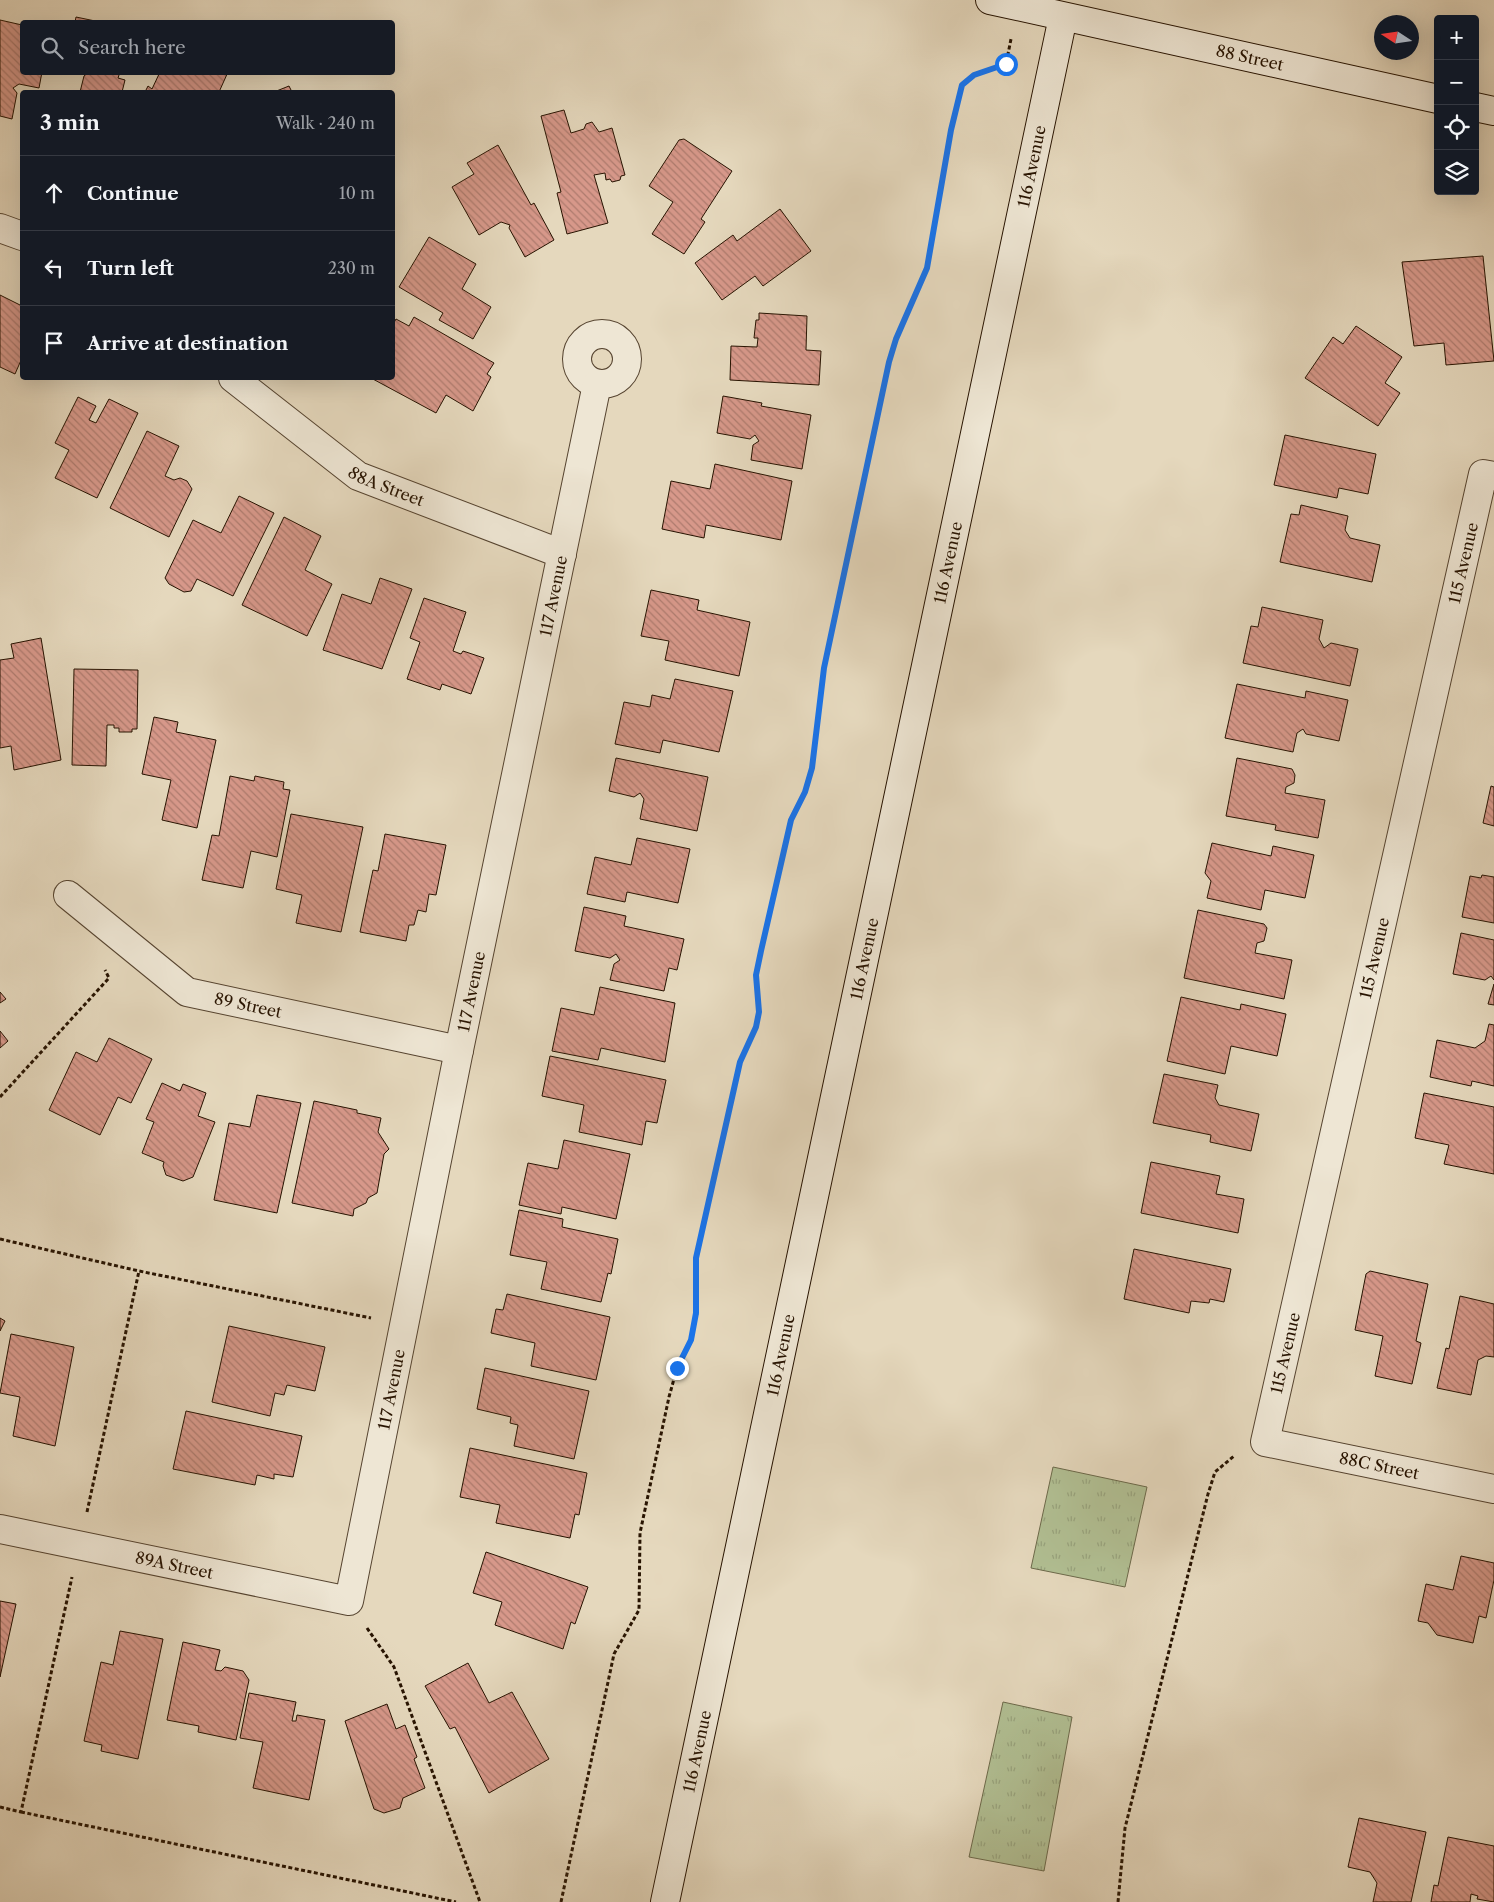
<!DOCTYPE html>
<html lang="en">
<head>
<meta charset="utf-8">
<style>
	:root { --surface:#171b24; --page:#20242c; --text:#f1f3f6; --muted:#9ea1a6; --line:#363941 }
	body { margin:0; font-family:"Libre Caslon Text",serif; background:var(--page); color:var(--text) }
	.controls { position:absolute; right:15px; top:15px; display:grid; overflow:hidden; border-radius:5px; box-shadow:0 5px 20px #0002 }
	.controls button { width:45px; height:45px; display:grid; place-items:center; padding:0; border:0; border-bottom:1px solid var(--line); background:var(--surface); color:var(--text); font:25px sans-serif }
	.compass { position:absolute; left:1374px; top:15px; width:45px; height:45px; border-radius:50%; background:var(--surface); box-shadow:0 5px 20px #0002; rotate:282deg }
	.stop { position:absolute; width:15px; height:15px; margin:-11px; border:4px solid #1a73e8; border-radius:50%; background:#fff }
	.stop.end { background:#1a73e8; border-color:#fff; box-shadow:0 1px 5px #0008 }
	.list { margin:0; padding:0; list-style:none }
	h2 { display:flex; justify-content:space-between; align-items:center; height:65px; margin:0; padding:0 20px; font-size:21px }
	h2 small { font-size:16px; font-weight:400; color:var(--muted) }
	.list li { display:grid; grid-template-columns:32px 1fr auto; gap:15px; align-items:center; box-sizing:border-box; height:75px; padding:0 20px; border-top:1px solid var(--line) }
	.list b { display:block; font-size:19px; white-space:nowrap }
	.list em { font-size:16px; font-style:normal; color:var(--muted) }
	.icon { flex:none; width:28px; height:28px; fill:none; stroke:currentColor; stroke-width:2; stroke-linecap:round; stroke-linejoin:round }
	.map { position:relative; flex:none; width:1494px; height:1902px; overflow:hidden }
	.search { position:absolute; background:var(--surface); box-shadow:0 5px 20px #0002; left:20px; top:20px; width:375px; height:55px; display:flex; align-items:center; gap:12px; box-sizing:border-box; padding:0 18px; border-radius:5px; color:var(--muted); font-size:19px }
	.panel { position:absolute; background:var(--surface); box-shadow:0 5px 20px #0002; left:20px; top:90px; width:375px; height:290px; border-radius:5px }
	.map>svg:first-child { display:block }
	.park { fill:url(#park-tufts); stroke:#6c694a }
	.building { fill:url(#building-back-hatch); stroke:#271301 }
	.lines { fill:none; stroke-linecap:round; stroke-linejoin:round }
	.street-casing { stroke:#564430; stroke-width:30 }
	.secondary-casing { stroke:#271301; stroke-width:30 }
	.path { stroke:#271301; stroke-width:3; stroke-dasharray:4 2.5; stroke-linecap:butt }
	.street { stroke:#eee6d4; stroke-width:28 }
	.secondary { stroke:#eee6d4; stroke-width:28 }
	.route { stroke:#1a73e8; stroke-width:6 }
	.labels { text-anchor:middle; stroke-width:4; stroke-linejoin:round; paint-order:stroke }
	.street-label { font-size:16px; fill:#271301; stroke:#eee6d4 }
</style>
</head>
<body>
<div class="map">
<svg width="1494" height="1902" viewBox="0 0 1494 1902">
	<defs>
		<pattern id="park-tufts" width="24" height="20" patternUnits="userSpaceOnUse" patternTransform="scale(1.25)"><rect width="24" height="20" fill="#b1bf93"/><path d="M3 7l-1-3M5 7V3M7 7l1-3M15 17l-1-3M17 17v-4M19 17l1-3" fill="none" stroke="#98a37d"/></pattern>
		<pattern id="building-back-hatch" width="6" height="6" patternUnits="userSpaceOnUse" patternTransform="scale(1.25)"><rect width="6" height="6" fill="#d7988a"/><path d="M-1 5l2 2M0 0l6 6M5-1l2 2" fill="none" stroke="#ae7b6e"/></pattern>
	</defs>
	<rect width="100%" height="100%" fill="#e5d8bd"/>
	<filter id="stains"><feTurbulence type="fractalNoise" baseFrequency=".004" numOctaves="4"/><feColorMatrix values="0 0 0 0 .2 0 0 0 0 .09 0 0 0 0 .02 0 0 0 .5 -.17"/></filter>
	<radialGradient id="worn" r=".72"><stop offset=".6" stop-color="#630" stop-opacity="0"/><stop offset="1" stop-color="#630" stop-opacity=".3"/></radialGradient>
	<!-- park -->
	<path class="park" d="M1053 1467 1147 1487 1125 1587 1031 1568Z
		M1003 1702 1072 1717 1044 1871 969 1857Z"/>
	<!-- building -->
	<path class="building" d="M76 17 100 22H75Z
		M0 20 22 25V72H42L39 88 19 84 13 88 17 93 12 119 0 116Z
		M89 72H120L118 78 125 80 122 92H80L84 76Z
		M160 72H228L219 92H145L148 86 152 89Z
		M289 86 292 92H274Z
		M564 110 571 133 584 129 586 124 592 122 599 132 612 128 625 175 621 176 620 180 612 182 610 179 606 180 605 173 594 175 608 223 567 234 557 193 561 192 541 116Z
		M684 139 732 171 701 219 705 222 684 254 652 234 673 202 649 186 679 140Z
		M498 145 531 205 534 203 554 240 525 257 509 228 510 225 501 222 479 235 452 187 474 174 467 163Z
		M780 209 811 251 763 286 755 276 722 300 695 263 733 235 737 241Z
		M429 237 476 264 462 289 491 307 473 339 439 320 443 313 399 287Z
		M1483 256 1494 361 1446 365 1444 343 1414 346 1402 262Z
		M0 295 22 306V358L15 374 0 367Z
		M759 313 807 316 806 350 821 351 819 385 730 380 731 346 757 347 758 338H754L756 320H759Z
		M414 317 494 363 487 374 491 377 473 411 446 395 436 413 371 378H392V326L396 319 409 326Z
		M1356 326 1402 357 1385 383 1400 393 1378 426 1305 378 1333 337 1343 344Z
		M723 396 762 403 761 406 811 415 802 469 751 460 753 445 759 441 755 435 750 439 717 433Z
		M78 397 96 406 89 420 96 423 109 399 138 413 97 498 55 478 69 450 55 443Z
		M147 431 179 446 165 476 174 480 180 478 187 481 192 489 169 537 110 508Z
		M1285 435 1376 454 1368 494 1339 488 1337 498 1274 485Z
		M715 464 792 481 781 540 706 525 704 538 662 529 671 481 710 489Z
		M239 496 274 513 233 596 197 579 191 591 184 592 169 584 165 578 193 520 221 533Z
		M1301 505 1348 516 1345 530 1350 538 1380 545 1372 582 1280 562 1291 514 1299 515Z
		M284 517 321 536 305 570 332 584 307 636 242 605Z
		M380 578 412 589 382 669 323 650 342 594 371 604Z
		M651 590 699 600 697 610 750 622 739 676 665 660 669 641 641 636Z
		M424 598 466 612 453 651 461 654 463 651 484 658 471 694 442 684 440 690 407 679 420 642 410 638Z
		M1262 607 1323 620 1319 639 1324 648 1331 643 1358 649 1350 686 1243 663 1251 626 1258 627Z
		M41 638 61 760 14 770 11 746 0 748V660L14 658 11 644Z
		M74 669 138 670 137 729H132V732H119V728H114V725H107L106 766 72 765Z
		M675 679 733 691 719 752 663 740 660 753 615 744 624 702 650 707 652 695 670 699Z
		M1237 684 1305 698 1306 691 1348 700 1339 741 1306 734 1303 729 1297 733 1293 752 1225 738Z
		M154 717 178 722 176 732 216 740 197 828 162 820 171 780 142 774Z
		M616 758 708 777 697 831 640 819 644 799 640 793 634 797 609 791Z
		M1237 758 1292 769 1295 775 1294 783 1286 787 1285 793 1325 800 1318 838 1275 830 1276 825 1226 816Z
		M230 776 254 781 255 776 284 782 283 789 290 790 277 857 251 851 243 888 202 880 212 835 219 836Z
		M1491 786 1494 787V826L1483 823Z
		M291 814 363 827 341 932 296 923 302 895 276 889Z
		M385 834 446 845 436 895 429 894 426 912 418 910 414 925H409L406 941 360 932 373 870 378 871Z
		M637 838 690 849 678 903 627 892 625 902 587 894 595 857 631 865Z
		M1212 843 1271 856 1273 846 1314 855 1305 898 1265 890 1261 910 1207 898 1211 881 1205 873Z
		M1482 875 1494 877V923L1462 917 1470 876 1481 878Z
		M584 907 626 916 624 926 684 939 677 970 669 968 664 991 610 980 614 964 620 960 616 954 610 958 575 951Z
		M1198 910 1264 924 1267 928 1264 941 1257 943 1255 953 1292 960 1284 999 1184 978Z
		M1461 933 1494 940V980L1491 976 1485 980 1453 974Z
		M1494 984V1005L1488 1004Z
		M600 987 675 1003 665 1062 601 1048 598 1060 552 1051 561 1008 594 1015Z
		M0 992 6 999 0 1003Z
		M1181 997 1240 1010 1241 1004 1286 1014 1277 1056 1231 1046 1225 1074 1167 1061Z
		M1489 1024 1494 1025V1086L1472 1081 1471 1086 1430 1077 1437 1040 1475 1048 1485 1041Z
		M0 1031 8 1041 0 1048Z
		M109 1038 152 1059 131 1103 118 1097 100 1135 49 1110 76 1052 97 1062Z
		M550 1056 666 1080 657 1123 646 1121 642 1145 579 1132 584 1105 542 1096Z
		M1164 1074 1218 1085 1215 1098 1219 1105 1259 1114 1251 1151 1210 1142 1211 1135 1153 1123Z
		M162 1083 180 1091 183 1084 206 1093 198 1116 215 1122 193 1177 183 1181 166 1175 163 1166 164 1162 142 1153 154 1122 146 1119Z
		M1424 1093 1494 1107V1174L1444 1164 1449 1145 1415 1138Z
		M257 1095 301 1103 277 1213 214 1200 229 1123 250 1127Z
		M314 1101 357 1110V1113L381 1118 378 1132 389 1149 384 1154 377 1193 368 1198 366 1203 354 1209 353 1216 292 1203Z
		M564 1140 630 1154 616 1219 562 1207 561 1214 519 1205 528 1163 558 1169Z
		M1151 1162 1220 1176 1216 1194 1244 1199 1238 1233 1141 1213Z
		M519 1210 563 1219 562 1227 618 1239 611 1274 608 1273 601 1302 541 1289 547 1262 510 1255Z
		M1134 1249 1231 1269 1224 1302 1210 1299 1209 1303 1191 1301 1189 1313 1124 1299Z
		M1370 1271 1428 1284 1416 1341 1421 1343 1412 1384 1375 1376 1383 1336 1355 1330 1366 1274Z
		M507 1294 610 1317 596 1380 531 1366 535 1343 491 1333 496 1309 503 1310Z
		M1460 1296 1494 1304V1357L1486 1356 1478 1360 1471 1395 1437 1388 1446 1348 1449 1349Z
		M0 1318 5 1321 0 1331Z
		M229 1326 325 1347 315 1391 287 1385 284 1395 275 1393 270 1416 212 1402Z
		M11 1334 74 1347 55 1446 13 1436 20 1397 0 1393Z
		M485 1368 589 1391 574 1459 514 1446 518 1425 510 1423 511 1417 477 1409Z
		M186 1411 302 1436 293 1477 274 1474V1479L257 1475 255 1485 173 1469Z
		M470 1448 587 1473 579 1515 575 1514 570 1538 496 1523 500 1505 460 1497Z
		M486 1552 588 1587 575 1624 571 1622 563 1649 495 1625 502 1602 473 1593Z
		M1461 1556 1494 1563V1580L1486 1618 1479 1616 1473 1643 1437 1635 1428 1623 1418 1621 1426 1584 1453 1590Z
		M0 1601 16 1604 0 1677Z
		M120 1631 163 1639 138 1759 101 1751 102 1745 84 1741 101 1662 113 1665Z
		M183 1642 220 1650 215 1670 221 1671 225 1667 243 1671 249 1680 236 1740 198 1732 199 1726 167 1720Z
		M468 1663 489 1703 512 1692 549 1759 489 1793 455 1727 450 1729 425 1686Z
		M249 1693 296 1702 292 1721H296L297 1715 325 1720 309 1800 253 1788 263 1742 240 1738Z
		M387 1704 396 1729 405 1725 417 1757 414 1759 425 1788 403 1798 400 1808 384 1813 374 1809 345 1721Z
		M1359 1818 1426 1832 1411 1902H1373L1377 1883 1370 1872 1348 1867Z
		M1448 1837 1494 1846V1902L1477 1899 1478 1896 1471 1894 1470 1902H1431L1434 1885 1438 1886Z"/>
	<g class="lines">
		<!-- street casing -->
		<g class="street-casing">
			<g id="street">
				<path d="M0 228 22 236"/>
				<circle cx="602" cy="359" r="25"/>
				<path id="s1" d="M233 378 358 476 562 554"/>
				<path id="s2" d="M1494 476 1483 474 1265 1442 1494 1489"/>
				<path id="s3" d="M68 895 187 992 459 1050"/>
				<path id="s4" d="M0 1529 349 1601 459 1050 597 384"/>
			</g>
		</g>
		<!-- secondary casing -->
		<g class="secondary-casing">
			<g id="secondary">
				<path id="s5" d="M990 0 1438 99"/>
				<path d="M1475 107 1494 111"/>
				<path id="s6" d="M665 1902 1063 17"/>
			</g>
		</g>
		<!-- path -->
		<path class="path" d="M0 1097 109 978 105 970
			M0 1239 139 1271 371 1318
			M87 1512 139 1271
			M367 1628 394 1667 480 1902
			M0 1807 21 1812 72 1577
			M21 1812 456 1902
			M561 1902 614 1654 639 1610 640 1533 669 1397 677 1368 691 1340 697 1313 696 1258 740 1063 756 1027 759 1012 756 975 791 820 805 792 812 768 824 668 889 363 896 339 927 268 951 130 962 85 974 75 1006 64 1011 39
			M1118 1902 1125 1828 1208 1494 1215 1472 1234 1456"/>
		<!-- street -->
		<use href="#street" class="street"/>
		<!-- secondary -->
		<use href="#secondary" class="secondary"/>
	</g>
	<g class="lines">
		<!-- route -->
		<path class="route" d="M677 1368 691 1340 696 1313V1258L740 1062 756 1027 759 1012 756 975 761 951 791 820 805 792 812 768 824 668 889 362 896 339 927 268 951 130 962 85 974 75 1006 64"/>
	</g>
	<g class="labels">
		<!-- street labels -->
		<g class="street-label">
			<text dy="6" stroke="none"><textPath href="#s5" startOffset="266">88 Street</textPath></text>
			<text dy="6" stroke="none"><textPath href="#s6" startOffset="1774">116 Avenue</textPath></text>
			<text dy="6" stroke="none"><textPath href="#s1" startOffset="189">88A Street</textPath></text>
			<text dy="6" stroke="none"><textPath href="#s6" startOffset="1369">116 Avenue</textPath></text>
			<text transform="translate(1463 563) rotate(-77)" y="6">115 Avenue</text>
			<text dy="6" stroke="none"><textPath href="#s4" startOffset="1382">117 Avenue</textPath></text>
			<text transform="translate(1374 958) rotate(-77)" y="6">115 Avenue</text>
			<text dy="6" stroke="none"><textPath href="#s6" startOffset="964">116 Avenue</textPath></text>
			<text dy="6" stroke="none"><textPath href="#s4" startOffset="978">117 Avenue</textPath></text>
			<text dy="6" stroke="none"><textPath href="#s3" startOffset="216">89 Street</textPath></text>
			<text transform="translate(1285 1353) rotate(-77)" y="6">115 Avenue</text>
			<text dy="6" stroke="none"><textPath href="#s6" startOffset="559">116 Avenue</textPath></text>
			<text dy="6" stroke="none"><textPath href="#s4" startOffset="572">117 Avenue</textPath></text>
			<text dy="6" stroke="none"><textPath href="#s2" startOffset="1120">88C Street</textPath></text>
			<text dy="6" stroke="none"><textPath href="#s4" startOffset="178">89A Street</textPath></text>
			<text dy="6" stroke="none"><textPath href="#s6" startOffset="154">116 Avenue</textPath></text>
		</g>
	</g>
	<rect width="100%" height="100%" filter="url(#stains)"/>
	<rect width="100%" height="100%" fill="url(#worn)"/>
</svg>
<div class="controls">
<button>+</button>
<button>−</button>
<button><svg class="icon" aria-label="locate" viewBox="0 0 24 24"><circle cx="12" cy="12" r="6"/><path d="M12 2v4M12 18v4M2 12h4M18 12h4"/></svg></button>
<button><svg class="icon" aria-label="layers" viewBox="0 0 24 24"><path d="M12 4l9 5-9 5-9-5zM3 14l9 5 9-5"/></svg></button>
</div>
<svg class="compass" viewBox="-18 -18 36 36"><path d="M0-13l5 13h-10z" fill="#e53935"/><path d="M0 13l5-13h-10z" fill="#9ea1a6"/></svg>
<div class="stop" style="left:1006px;top:64px"></div>
<div class="stop end" style="left:677px;top:1368px"></div>
<div class="search"><svg class="icon" aria-label="search" viewBox="0 0 24 24"><circle cx="10" cy="10" r="6"/><path d="M15 15l6 6"/></svg>Search here</div>
<section class="panel">
<h2>3 min<small>Walk · 240 m</small></h2>
<ul class="list">
<li><svg class="icon" aria-label="ahead" viewBox="0 0 24 24"><path d="M12 20V5M6 11l6-6 6 6"/></svg><div><b>Continue</b></div><em>10 m</em></li>
<li><svg class="icon" aria-label="left" viewBox="0 0 24 24"><path d="M17 20v-9H6M10 6l-5 5 5 5"/></svg><div><b>Turn left</b></div><em>230 m</em></li>
<li><svg class="icon" aria-label="arrive" viewBox="0 0 24 24"><path d="M6 21V4h12l-3 4 3 4H6"/></svg><div><b>Arrive at destination</b></div></li>
</ul>
</section>
</div>
</body>
</html>
